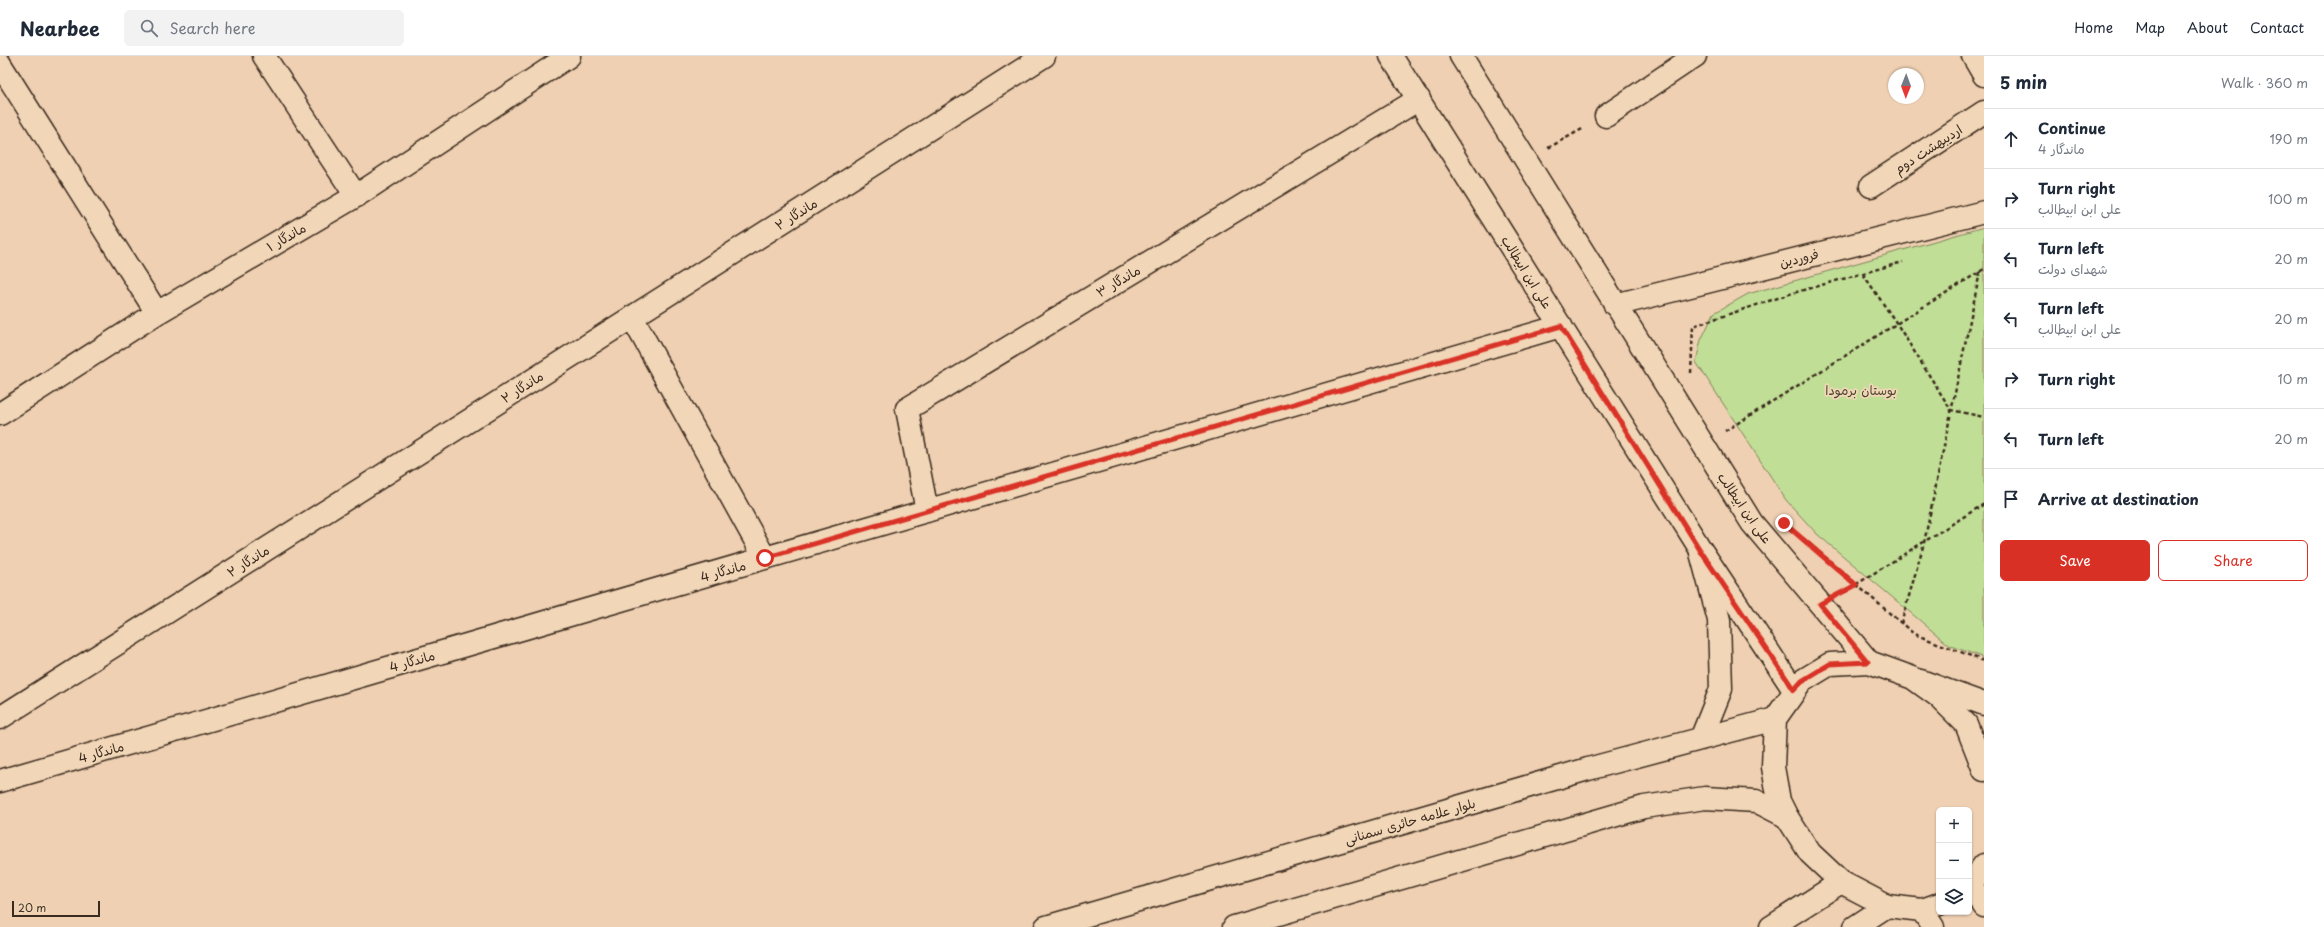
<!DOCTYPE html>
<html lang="en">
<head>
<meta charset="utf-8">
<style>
	:root { --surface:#fff; --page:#f2f2f3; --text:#1f2937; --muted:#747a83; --line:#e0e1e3; --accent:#d93025 }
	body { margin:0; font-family:"Playpen Sans","Playpen Sans Arabic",sans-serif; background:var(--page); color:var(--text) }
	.controls { position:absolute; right:12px; bottom:12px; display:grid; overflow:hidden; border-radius:6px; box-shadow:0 1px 3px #0004 }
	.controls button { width:36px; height:36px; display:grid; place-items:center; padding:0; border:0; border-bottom:1px solid var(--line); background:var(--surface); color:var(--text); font:20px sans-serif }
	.compass { position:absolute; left:1888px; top:12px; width:36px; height:36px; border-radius:50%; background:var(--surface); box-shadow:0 1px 3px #0004; rotate:181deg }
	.scale { position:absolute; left:12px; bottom:10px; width:88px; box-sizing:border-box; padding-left:4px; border:2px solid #3b2a1e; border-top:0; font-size:11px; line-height:14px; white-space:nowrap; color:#3b2a1e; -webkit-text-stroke:3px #f1d7b8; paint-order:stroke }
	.stop { position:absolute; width:12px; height:12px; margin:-9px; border:3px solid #d93025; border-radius:50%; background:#fff }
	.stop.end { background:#d93025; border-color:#fff; box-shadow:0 1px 4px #0008 }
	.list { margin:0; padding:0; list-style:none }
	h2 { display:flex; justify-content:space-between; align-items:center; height:52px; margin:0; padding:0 16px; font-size:17px }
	h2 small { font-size:13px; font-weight:400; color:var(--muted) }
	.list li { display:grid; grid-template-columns:26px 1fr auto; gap:12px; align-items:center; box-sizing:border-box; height:60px; padding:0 16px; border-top:1px solid var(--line) }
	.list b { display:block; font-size:15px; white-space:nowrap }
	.list p { margin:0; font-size:13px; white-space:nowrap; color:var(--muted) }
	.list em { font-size:13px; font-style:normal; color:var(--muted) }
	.actions { display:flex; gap:8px; padding:12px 16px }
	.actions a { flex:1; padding:9px 0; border:1px solid var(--accent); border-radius:6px; text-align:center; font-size:14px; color:var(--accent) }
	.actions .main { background:var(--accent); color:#fff }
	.icon { flex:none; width:22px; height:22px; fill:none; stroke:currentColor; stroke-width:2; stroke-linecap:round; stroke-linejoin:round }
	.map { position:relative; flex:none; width:1984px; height:871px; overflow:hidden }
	header { display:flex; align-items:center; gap:24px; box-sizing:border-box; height:56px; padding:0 20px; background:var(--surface); border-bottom:1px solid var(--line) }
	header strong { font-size:19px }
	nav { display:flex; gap:22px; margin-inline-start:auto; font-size:14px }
	.search { width:280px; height:36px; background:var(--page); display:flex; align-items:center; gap:10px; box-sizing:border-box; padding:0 14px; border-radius:6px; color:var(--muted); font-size:15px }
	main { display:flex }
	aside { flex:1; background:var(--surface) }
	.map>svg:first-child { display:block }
	.green { fill:#c0de96; stroke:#7e845a }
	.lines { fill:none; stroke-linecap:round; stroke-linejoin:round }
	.minor-casing { stroke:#3b2a1e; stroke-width:25 }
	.major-casing { stroke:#3b2a1e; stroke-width:25 }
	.path { stroke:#3b2a1e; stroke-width:2.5; stroke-dasharray:4 3; stroke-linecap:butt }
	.minor { stroke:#f1d7b8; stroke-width:22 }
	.major { stroke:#f1d7b8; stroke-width:22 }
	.route { stroke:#d93025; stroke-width:5 }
	.labels { text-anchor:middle; stroke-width:3.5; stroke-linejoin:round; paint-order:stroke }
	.street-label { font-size:13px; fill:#3b2a1e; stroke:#f1d7b8 }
	.park-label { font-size:13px; fill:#4f4530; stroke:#f1d7b8 }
</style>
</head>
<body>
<header>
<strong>Nearbee</strong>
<div class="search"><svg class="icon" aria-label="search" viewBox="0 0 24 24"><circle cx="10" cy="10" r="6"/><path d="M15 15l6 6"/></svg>Search here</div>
<nav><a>Home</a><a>Map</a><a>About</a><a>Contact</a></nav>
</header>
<main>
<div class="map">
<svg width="1984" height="871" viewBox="0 0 1984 871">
	<rect width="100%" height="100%" fill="#efd0b2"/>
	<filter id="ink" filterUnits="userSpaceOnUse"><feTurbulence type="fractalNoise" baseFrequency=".025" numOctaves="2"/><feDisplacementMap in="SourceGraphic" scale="8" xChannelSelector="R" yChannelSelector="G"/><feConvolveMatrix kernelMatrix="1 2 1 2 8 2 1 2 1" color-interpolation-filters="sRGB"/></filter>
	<g filter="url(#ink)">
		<!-- green -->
		<path class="green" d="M1984 171V602L1949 589 1817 478 1786 444 1696 306 1701 284 1714 257 1748 238Z"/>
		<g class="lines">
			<!-- minor casing -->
			<g class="minor-casing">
				<path id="minor" d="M264 0 356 140
					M1973 0 1984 19
					M0 8 157 257
					M1606 60 1695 0
					M1871 130 1984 56
					M1615 249 1984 156
					M632 261 765 502
					M0 358 157 257 356 140 569 0
					M927 455 907 353 1419 43
					M1921 625 1984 648
					M0 662 1044 0
					M1701 683 1721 633 1719 564 1701 497
					M0 725 1561 270
					M1046 871 1588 713 1775 663
					M1234 871 1644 751 1705 742 1756 745 1787 761
					M1771 871 1841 826
					M1855 871 1887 850"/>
			</g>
			<!-- major casing -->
			<g class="major-casing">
				<path id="major" d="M1391 0 1701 494 1794 634
					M1461 0 1752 467 1869 606
					M1971 829 1984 850
					M1969 831 1984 809
					M1939 848 1922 854 1887 850 1841 826 1810 797 1787 761 1779 745 1773 711 1775 663 1802 625 1830 608 1869 606 1913 622 1938 640 1966 668 1984 714
					M1922 854 1933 871"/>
			</g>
			<!-- path -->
			<path class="path" d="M1548 92 1584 72
				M1863 218 1897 268 1951 354 1984 361
				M1691 317 1693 270 1793 237 1903 206
				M1725 375 1984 213
				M1803 483 1914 578 1984 605
				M1844 536 1984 448
				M1901 568 1924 487 1980 216"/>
			<!-- minor -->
			<use href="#minor" class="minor"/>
			<!-- major -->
			<use href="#major" class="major"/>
		</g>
	</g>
	<g class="lines" filter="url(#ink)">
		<!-- route -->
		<path class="route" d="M765 502 1561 270 1700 494 1794 634 1802 625 1830 608 1868 606 1820 548 1856 529 1784 467"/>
	</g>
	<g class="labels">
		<!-- street labels -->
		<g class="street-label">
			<text transform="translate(1928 93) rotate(-33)" y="5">اردیبهشت دوم</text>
			<text transform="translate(796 158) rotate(-32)" y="5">ماندگار ۲</text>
			<text transform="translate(286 181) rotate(-30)" y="5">ماندگار ۱</text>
			<text transform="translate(1799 202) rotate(-14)" y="5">فروردین</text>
			<text transform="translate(1527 216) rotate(58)" y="5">علی ابن ابیطالب</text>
			<text transform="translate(1118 225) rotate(-31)" y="5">ماندگار ۳</text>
			<text transform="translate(522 331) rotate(-32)" y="5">ماندگار ۲</text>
			<text transform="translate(1745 452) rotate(55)" y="5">علی ابن ابیطالب</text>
			<text transform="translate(248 505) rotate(-32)" y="5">ماندگار ۲</text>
			<text transform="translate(723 515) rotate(-16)" y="5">ماندگار 4</text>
			<text transform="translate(412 605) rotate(-16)" y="5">ماندگار 4</text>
			<text transform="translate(101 696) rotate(-16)" y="5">ماندگار 4</text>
			<text transform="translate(1410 765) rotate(-16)" y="5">بلوار علامه حائری سمنانی</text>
		</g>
		<!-- park labels -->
		<g class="park-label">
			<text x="1861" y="339">بوستان برمودا</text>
		</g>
	</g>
</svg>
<div class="controls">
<button>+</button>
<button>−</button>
<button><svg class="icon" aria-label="layers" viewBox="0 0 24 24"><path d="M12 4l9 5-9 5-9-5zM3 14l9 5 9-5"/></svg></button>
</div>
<svg class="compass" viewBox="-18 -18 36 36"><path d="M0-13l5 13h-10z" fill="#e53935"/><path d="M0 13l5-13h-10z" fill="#747a83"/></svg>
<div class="scale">20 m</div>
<div class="stop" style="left:765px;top:502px"></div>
<div class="stop end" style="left:1784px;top:467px"></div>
</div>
<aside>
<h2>5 min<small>Walk · 360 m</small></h2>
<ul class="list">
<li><svg class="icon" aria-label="ahead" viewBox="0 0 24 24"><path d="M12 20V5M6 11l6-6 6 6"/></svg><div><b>Continue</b><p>ماندگار 4</p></div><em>190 m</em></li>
<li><svg class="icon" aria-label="right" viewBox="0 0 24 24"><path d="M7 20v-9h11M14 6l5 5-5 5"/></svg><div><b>Turn right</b><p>علی ابن ابیطالب</p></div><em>100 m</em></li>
<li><svg class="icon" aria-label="left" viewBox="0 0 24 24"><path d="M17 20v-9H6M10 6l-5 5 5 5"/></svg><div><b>Turn left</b><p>شهدای دولت</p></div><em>20 m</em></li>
<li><svg class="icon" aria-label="left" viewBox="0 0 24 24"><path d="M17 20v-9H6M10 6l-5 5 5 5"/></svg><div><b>Turn left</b><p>علی ابن ابیطالب</p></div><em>20 m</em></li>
<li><svg class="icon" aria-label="right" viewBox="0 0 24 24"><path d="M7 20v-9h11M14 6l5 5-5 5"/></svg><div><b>Turn right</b></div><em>10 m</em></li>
<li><svg class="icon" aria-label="left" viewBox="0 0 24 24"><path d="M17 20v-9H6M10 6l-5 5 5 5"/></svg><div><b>Turn left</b></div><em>20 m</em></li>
<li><svg class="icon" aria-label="arrive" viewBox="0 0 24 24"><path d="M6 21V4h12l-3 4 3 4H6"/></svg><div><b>Arrive at destination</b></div></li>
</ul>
<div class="actions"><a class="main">Save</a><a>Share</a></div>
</aside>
</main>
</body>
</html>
